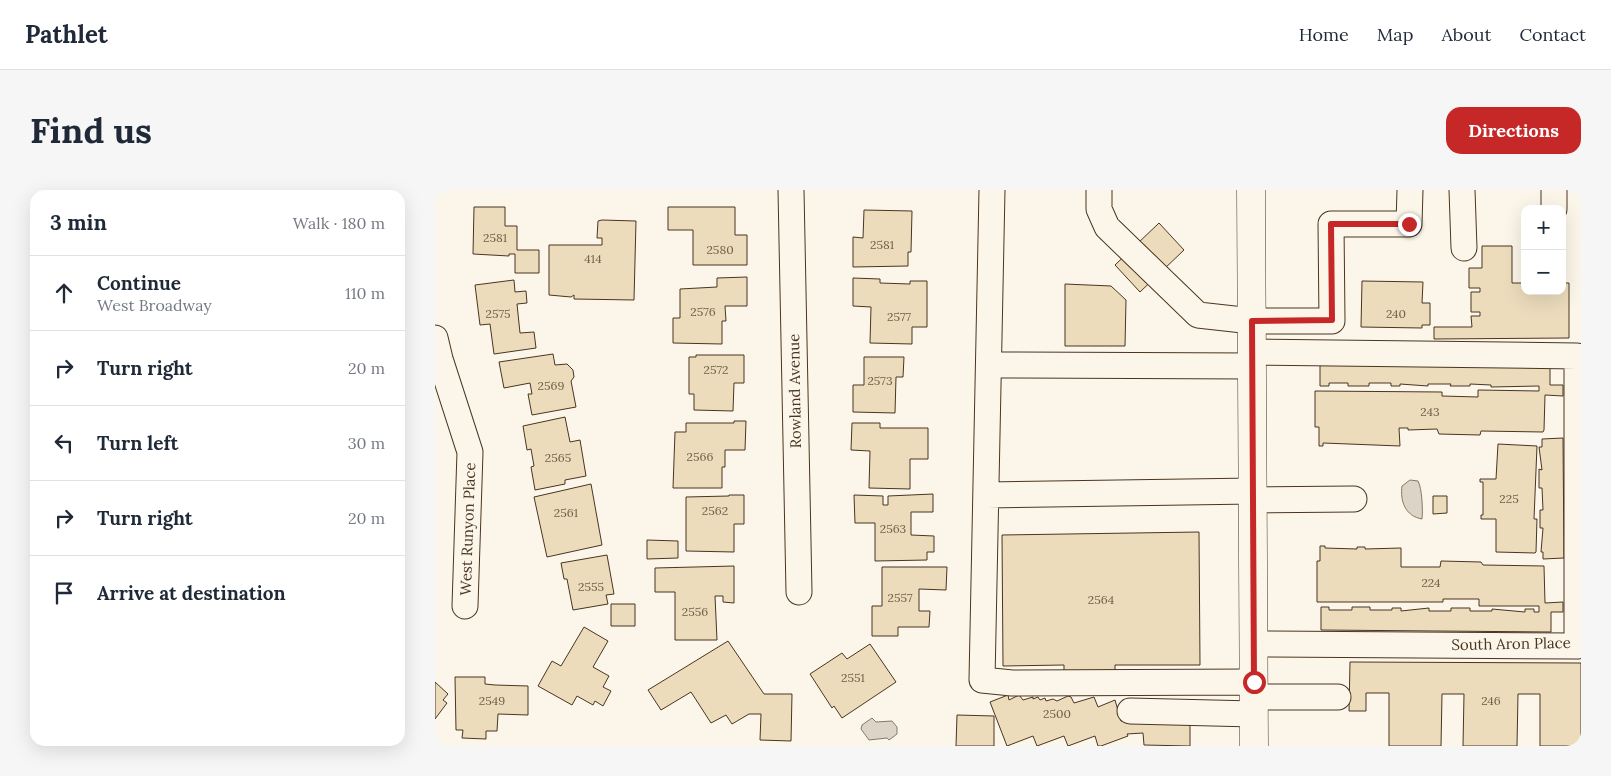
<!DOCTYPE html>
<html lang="en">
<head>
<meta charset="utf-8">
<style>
	:root { --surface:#fff; --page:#f6f6f7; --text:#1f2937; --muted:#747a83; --line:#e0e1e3; --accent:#c62828 }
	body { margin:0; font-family:Lora,serif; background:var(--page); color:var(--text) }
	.controls { position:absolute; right:15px; top:15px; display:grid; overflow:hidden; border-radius:10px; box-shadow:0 5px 20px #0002 }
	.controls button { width:45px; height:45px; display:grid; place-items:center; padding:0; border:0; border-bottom:1px solid var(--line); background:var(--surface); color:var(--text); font:25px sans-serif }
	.stop { position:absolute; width:15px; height:15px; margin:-11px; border:4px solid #c62828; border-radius:50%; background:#fff }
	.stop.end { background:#c62828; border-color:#fff; box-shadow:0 1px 5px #0008 }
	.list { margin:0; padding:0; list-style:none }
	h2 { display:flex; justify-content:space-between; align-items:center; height:65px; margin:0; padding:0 20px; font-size:21px }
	h2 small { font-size:16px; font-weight:400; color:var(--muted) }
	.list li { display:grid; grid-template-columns:32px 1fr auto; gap:15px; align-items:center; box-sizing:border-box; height:75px; padding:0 20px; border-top:1px solid var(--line) }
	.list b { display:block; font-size:19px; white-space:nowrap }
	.list p { margin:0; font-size:16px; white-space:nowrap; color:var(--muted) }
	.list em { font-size:16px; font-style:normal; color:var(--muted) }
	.icon { flex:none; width:28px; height:28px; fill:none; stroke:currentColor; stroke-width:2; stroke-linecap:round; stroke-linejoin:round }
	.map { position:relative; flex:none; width:1146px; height:556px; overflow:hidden; border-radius:15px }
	header { display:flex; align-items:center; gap:30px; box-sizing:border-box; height:70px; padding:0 25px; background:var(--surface); border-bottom:1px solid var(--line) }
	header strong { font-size:24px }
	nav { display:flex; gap:28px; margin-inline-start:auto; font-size:18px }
	.intro { display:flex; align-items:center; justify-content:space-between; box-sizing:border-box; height:120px; padding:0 30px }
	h1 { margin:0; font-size:35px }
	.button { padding:12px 22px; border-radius:15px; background:var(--accent); color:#fff; font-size:18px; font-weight:700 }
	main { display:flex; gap:30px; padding:0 30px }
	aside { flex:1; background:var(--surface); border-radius:15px; box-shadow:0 5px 20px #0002 }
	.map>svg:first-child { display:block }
	.water { fill:#dcd4c6; stroke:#887966 }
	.building { fill:#ecdcbc; stroke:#4a3520 }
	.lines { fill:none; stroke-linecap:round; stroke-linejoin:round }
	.minor-casing { stroke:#4a3520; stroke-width:27 }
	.major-casing { stroke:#4a3520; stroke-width:29 }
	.minor { stroke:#fbf6e9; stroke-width:25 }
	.major { stroke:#fbf6e9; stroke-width:28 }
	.route { stroke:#c62828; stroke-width:6 }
	.labels { text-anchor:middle; stroke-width:4; stroke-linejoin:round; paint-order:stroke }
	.number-label { font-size:12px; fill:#725f47 }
	.street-label { font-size:15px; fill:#4a3520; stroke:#fbf6e9 }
</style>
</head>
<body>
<header>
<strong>Pathlet</strong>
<nav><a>Home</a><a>Map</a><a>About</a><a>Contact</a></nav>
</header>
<div class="intro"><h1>Find us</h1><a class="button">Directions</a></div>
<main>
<aside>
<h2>3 min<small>Walk · 180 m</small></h2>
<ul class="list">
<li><svg class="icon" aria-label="ahead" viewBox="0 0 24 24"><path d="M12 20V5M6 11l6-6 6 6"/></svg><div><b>Continue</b><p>West Broadway</p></div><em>110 m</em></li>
<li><svg class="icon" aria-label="right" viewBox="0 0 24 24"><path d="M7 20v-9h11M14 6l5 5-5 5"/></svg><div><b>Turn right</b></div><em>20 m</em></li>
<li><svg class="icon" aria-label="left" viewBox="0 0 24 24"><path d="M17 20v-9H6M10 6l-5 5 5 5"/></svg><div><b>Turn left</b></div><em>30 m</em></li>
<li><svg class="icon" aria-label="right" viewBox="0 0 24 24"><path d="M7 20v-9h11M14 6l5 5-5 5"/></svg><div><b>Turn right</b></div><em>20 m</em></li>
<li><svg class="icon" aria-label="arrive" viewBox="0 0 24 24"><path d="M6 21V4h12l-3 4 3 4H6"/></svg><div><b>Arrive at destination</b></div></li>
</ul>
</aside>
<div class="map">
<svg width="1146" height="556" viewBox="0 0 1146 556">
	<rect width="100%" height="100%" fill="#fbf6e9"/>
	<!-- water -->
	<path class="water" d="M975 290 983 291C987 298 988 320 987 329 970 326 965 311 967 296Z
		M437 528 441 532 457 531 462 537V544L454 550 452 548 434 550 426 539 427 535Z"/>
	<!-- building -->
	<path class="building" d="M39 17H70V36H82V60H104V83H80V64H74V66L38 64Z
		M233 17H300V45H312V75H258V40H233Z
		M429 20 477 21 476 62H473V76L418 77V47L428 48Z
		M167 30 201 31 199 110 139 109V105L136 107 114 105V55H167V48H162L163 31Z
		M724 33 749 60 705 102 680 75Z
		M1047 56H1077V93H1090V101H1127V93H1134V148L999 149V137H1037L1036 126H1045V122H1036V102H1045V98H1034V78H1047Z
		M312 87V116H290L291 131H287V154L238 153V128H245V99L282 97V88Z
		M418 88 445 89V93L475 94V91H492V137H477V154L435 153 436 117 418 116Z
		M79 90 80 102 91 101 92 113 82 114 85 143 99 142 101 158 59 164 55 134 45 135 40 95Z
		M927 91 988 92 987 113H995V135H987V138L926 137Z
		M630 94 676 96 691 110 690 156H630Z
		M118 164 120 175 132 174 138 180 139 187 136 191 141 217 97 225 93 204H97L95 193 69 198 64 172Z
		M261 165H309V193H299L298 221 259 220V204H254V167H261Z
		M429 167H469L468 187H461L460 223 418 222V195H429Z
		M885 172 1115 174V195H1128V206L1110 205 1109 240 1108 242 1046 241 1045 245 1004 244 1002 239 973 240V238H964L965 256 888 253V256H884V237H880V201L1007 202V206L1043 207V200L1104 201V196L1056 197V195L1035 194V196H1015L1016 194H993V196L965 194V196H956V193H934V196H913V193H894V196H885Z
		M130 227 135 252 145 250 151 286 130 290V294L100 300 96 277 99 276 96 259 92 260 88 236Z
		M299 231H311L310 260H290V277H287V298H238L240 242H251V233H299Z
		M417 233H445V238H493V269H475V299L434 298 435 261 416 260Z
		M1128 248 1129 368 1108 369V362H1106L1108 338H1105V320H1108L1107 298H1104V279L1107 280 1104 257H1107V249Z
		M1063 254 1102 256 1099 329H1102L1101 362 1100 363 1061 362V329H1046V325H1048V292H1045V289H1061Z
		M156 294 167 355 112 367 99 307Z
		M498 304V322H476V345L499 346V362H492V370L440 371V333H420L419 305 448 306V315H453V306Z
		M294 305H309V334H299V362L251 361V307L294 306Z
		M998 306H1012V323L998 324Z
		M764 342 765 475H680V484H629V475L568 476 567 345Z
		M212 350 243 351V368L212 369Z
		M885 356H890V358L922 359V357H930V359L966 358V377H1005L1006 371 1046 372 1048 375 1109 376 1110 413 1128 412V422H1116V442L886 440V417H894V420H917V417H935V420H957V418H966V421L994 418V421H1016V418H1035V421H1057V419L1090 422V419H1099V422H1104V416H1044V409H1008V412H882V371H885Z
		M172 365 179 404 171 405 173 414 138 420 132 389H129L126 373Z
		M299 376V413L288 412V406H280L282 450H240V402H220V378Z
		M447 377H512L511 400 484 399V421H495L494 437H463V446H437V416H447Z
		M176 414H200V436H176Z
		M149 437 173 451 158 477 174 486 168 497 176 501 168 516 160 511 158 515 142 506 137 515 103 496 117 471 126 476Z
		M293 451 329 504H357L356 551 325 550 326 524H314L297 534 291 525 276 533 256 502 226 520 213 500Z
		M435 454 461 492 407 528 399 516 397 518 375 484 407 463 412 469Z
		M915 472 1146 473V556H1105V504H1083L1082 556H1028L1029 504H1007L1006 556H954V503H931V521H914Z
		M20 487H50V494L60 495 93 496V525L63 524 62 541H51V549L27 548 28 540H21Z
		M0 492 13 504 8 510 12 513 0 529Z
		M573 505 574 510 584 505 588 510 598 507V509L603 507 605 510 610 508 611 511 618 509 622 511 633 506 636 507 639 513 659 507 663 517 680 510 686 531 755 532V556L709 555 708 543 692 544 693 546 666 556H663L660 546 633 556 629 546 602 556 598 546 572 556 555 512Z
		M522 525 559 526V556H521Z"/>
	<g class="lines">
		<!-- minor casing -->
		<g class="minor-casing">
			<path id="minor" d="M356 0 364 402
				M557 0 547 490 577 493 819 492
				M664 0V19L672 37 763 125 817 131H897L896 34H974L975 0
				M1027 0 1029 58
				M1119 19V0
				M0 148 5 169 35 262 30 416
				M817 162 1142 166V456L819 454
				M555 175 817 176
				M552 305 818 301
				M818 310 919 309
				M819 507H903
				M695 521 819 524"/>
		</g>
		<!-- major casing -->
		<g class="major-casing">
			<path id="major" d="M816 0 819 556"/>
		</g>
		<!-- minor -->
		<use href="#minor" class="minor"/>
		<!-- major -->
		<use href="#major" class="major"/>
	</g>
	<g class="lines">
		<!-- route -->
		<path class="route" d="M819 492 817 131 897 130 896 34H974"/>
	</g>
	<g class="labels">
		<!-- number labels -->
		<g class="number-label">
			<text x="60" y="52">2581</text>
			<text x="447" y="59">2581</text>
			<text x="285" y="64">2580</text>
			<text x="158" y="73">414</text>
			<text x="268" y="126">2576</text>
			<text x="63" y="128">2575</text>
			<text x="961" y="128">240</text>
			<text x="464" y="131">2577</text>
			<text x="281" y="184">2572</text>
			<text x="445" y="195">2573</text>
			<text x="116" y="200">2569</text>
			<text x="995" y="226">243</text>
			<text x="265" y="271">2566</text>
			<text x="123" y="272">2565</text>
			<text x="1074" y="313">225</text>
			<text x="280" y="325">2562</text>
			<text x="131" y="327">2561</text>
			<text x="458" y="343">2563</text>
			<text x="996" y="397">224</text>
			<text x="156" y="401">2555</text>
			<text x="465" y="412">2557</text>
			<text x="666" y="414">2564</text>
			<text x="260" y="426">2556</text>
			<text x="418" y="492">2551</text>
			<text x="57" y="515">2549</text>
			<text x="1056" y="515">246</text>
			<text x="622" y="528">2500</text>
		</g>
		<!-- street labels -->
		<g class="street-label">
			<text transform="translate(360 201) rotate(-91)" y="5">Rowland Avenue</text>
			<text transform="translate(33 339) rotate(-88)" y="5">West Runyon Place</text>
			<text transform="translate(1076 454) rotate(-1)" y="5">South Aron Place</text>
		</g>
	</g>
</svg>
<div class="controls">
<button>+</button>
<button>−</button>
</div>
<div class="stop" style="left:819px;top:492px"></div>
<div class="stop end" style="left:974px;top:34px"></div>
</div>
</main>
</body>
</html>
